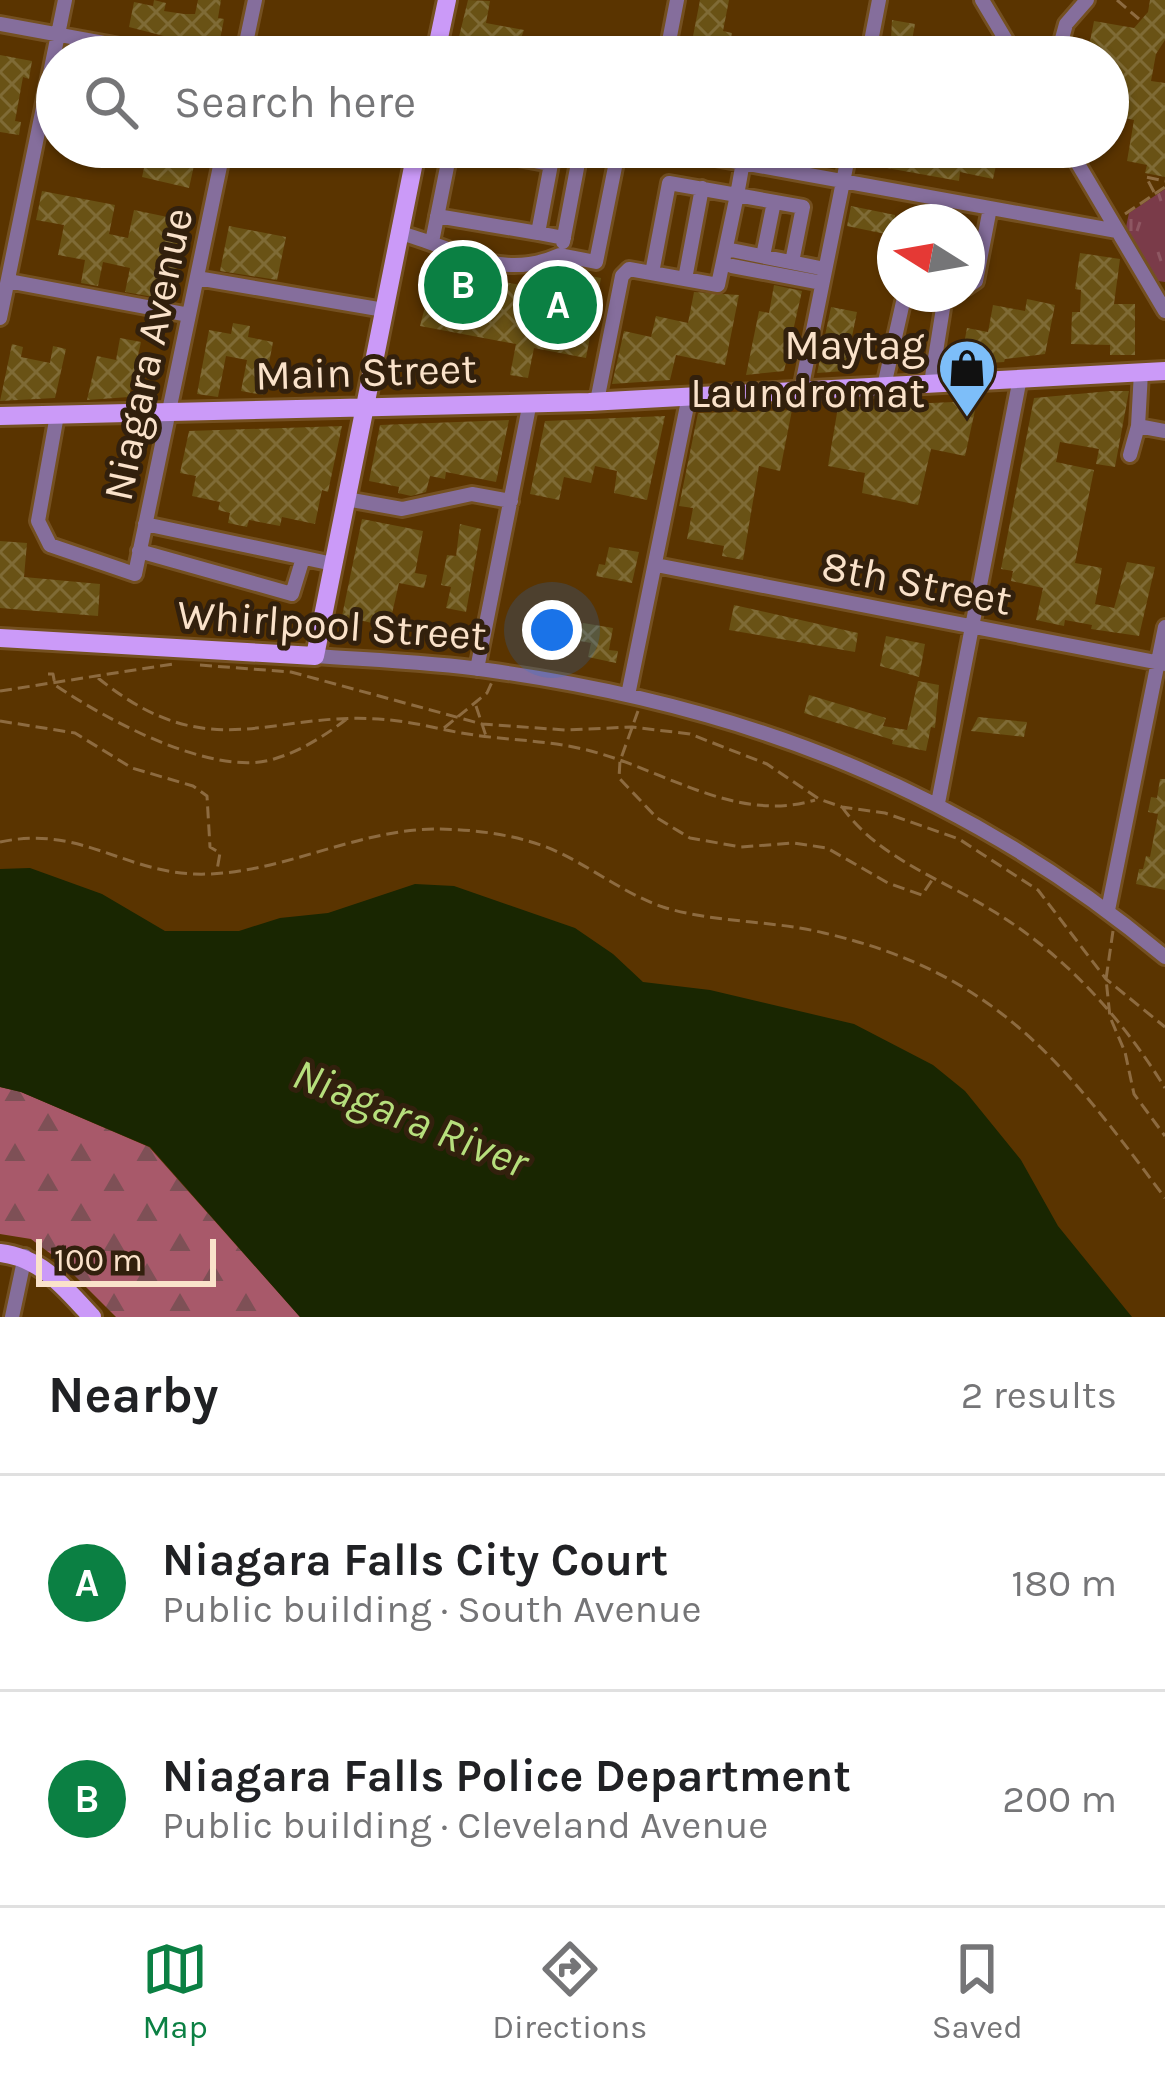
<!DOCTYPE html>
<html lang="en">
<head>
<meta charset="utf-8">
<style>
	:root { --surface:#fff; --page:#f6f6f6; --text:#202124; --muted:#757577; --line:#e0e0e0; --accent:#0b8043 }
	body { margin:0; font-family:Karla,sans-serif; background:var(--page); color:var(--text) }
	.compass { position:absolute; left:877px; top:204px; width:108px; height:108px; border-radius:50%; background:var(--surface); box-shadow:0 3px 9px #0004; rotate:281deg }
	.scale { position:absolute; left:36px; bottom:30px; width:180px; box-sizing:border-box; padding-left:12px; border:6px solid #fae2ca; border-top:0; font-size:33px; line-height:42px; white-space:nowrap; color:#fae2ca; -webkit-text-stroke:9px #32200d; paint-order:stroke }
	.you { position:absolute; left:552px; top:630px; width:42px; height:42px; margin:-30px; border:9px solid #fff; border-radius:50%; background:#1a73e8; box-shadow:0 0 0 18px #1a73e833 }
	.badge { display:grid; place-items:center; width:78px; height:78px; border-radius:50%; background:var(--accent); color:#fff; font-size:39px; font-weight:700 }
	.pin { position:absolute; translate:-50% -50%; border:6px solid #fff; box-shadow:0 3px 12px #0006 }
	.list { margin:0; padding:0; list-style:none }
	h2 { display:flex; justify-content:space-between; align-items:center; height:156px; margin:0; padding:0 48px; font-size:51px }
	h2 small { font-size:39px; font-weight:400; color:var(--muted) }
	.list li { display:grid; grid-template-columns:78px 1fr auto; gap:36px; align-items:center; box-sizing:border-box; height:216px; padding:0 48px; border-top:3px solid var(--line) }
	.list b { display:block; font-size:45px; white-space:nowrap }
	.list p { margin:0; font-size:39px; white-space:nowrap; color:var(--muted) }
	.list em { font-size:39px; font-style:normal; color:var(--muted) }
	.icon { flex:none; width:66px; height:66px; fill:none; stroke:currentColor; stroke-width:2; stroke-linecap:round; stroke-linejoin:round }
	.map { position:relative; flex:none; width:1165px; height:1317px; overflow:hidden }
	.search { position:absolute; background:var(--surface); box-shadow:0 3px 9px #0004; left:36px; right:36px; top:36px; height:132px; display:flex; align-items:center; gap:30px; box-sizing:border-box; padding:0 42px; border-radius:66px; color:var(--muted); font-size:45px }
	.sheet { height:588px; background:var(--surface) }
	nav { display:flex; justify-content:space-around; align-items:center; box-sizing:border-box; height:168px; border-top:3px solid var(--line); background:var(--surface); font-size:33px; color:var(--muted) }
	nav a { display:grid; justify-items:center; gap:6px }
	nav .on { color:var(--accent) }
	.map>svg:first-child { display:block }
	.grass { fill:url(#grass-tufts) }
	.forest { fill:url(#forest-firs) }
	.water { fill:#192601 }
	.building { fill:url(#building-cross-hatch) }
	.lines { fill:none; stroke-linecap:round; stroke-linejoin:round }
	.minor-casing { stroke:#745020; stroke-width:20 }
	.major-casing { stroke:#745020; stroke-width:24 }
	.path { stroke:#8d6b40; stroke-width:3; stroke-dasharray:12 6; stroke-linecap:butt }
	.minor { stroke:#856e9c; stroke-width:14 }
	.major { stroke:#cb9af8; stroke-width:18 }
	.labels { text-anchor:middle; stroke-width:10; stroke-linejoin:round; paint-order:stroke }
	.poi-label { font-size:42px; fill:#fae2ca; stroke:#32200d; text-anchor:end }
	.street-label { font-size:42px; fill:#fae2ca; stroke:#32200d }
	.water-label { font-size:45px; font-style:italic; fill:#b6df7c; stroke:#32200d }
</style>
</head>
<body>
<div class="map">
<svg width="1165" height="1317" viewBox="0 0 1165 1317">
	<defs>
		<pattern id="grass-tufts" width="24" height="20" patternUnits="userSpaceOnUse" patternTransform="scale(3)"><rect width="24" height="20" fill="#7a3b49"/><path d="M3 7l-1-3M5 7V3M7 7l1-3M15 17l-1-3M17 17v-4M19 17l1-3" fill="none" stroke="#8e5762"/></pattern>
		<pattern id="forest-firs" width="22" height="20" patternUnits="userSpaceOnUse" patternTransform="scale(3)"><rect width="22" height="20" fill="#a8596a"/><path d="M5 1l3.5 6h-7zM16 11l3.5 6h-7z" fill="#7e5056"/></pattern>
		<pattern id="building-cross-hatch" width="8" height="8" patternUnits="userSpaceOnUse" patternTransform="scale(3)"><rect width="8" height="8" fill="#695215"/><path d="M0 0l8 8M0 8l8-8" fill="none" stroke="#7f6b36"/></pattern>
	</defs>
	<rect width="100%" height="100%" fill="#5a3400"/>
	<!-- grass -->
	<path class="grass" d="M1165 189V282L1158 281 1126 227 1129 213Z"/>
	<!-- forest -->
	<path class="forest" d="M0 1087 21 1092 149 1147 300 1317H116L59 1260 31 1239 0 1234Z"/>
	<!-- water -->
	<path class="water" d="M30 868 102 894 165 931H239L280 918 328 913 415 884 454 886 575 928 613 954 643 982 710 990 854 1024 933 1065 965 1091 1021 1160 1058 1226 1132 1317H300L150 1147 21 1092 0 1087V869Z"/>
	<!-- building -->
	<path class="building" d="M154 0 166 3 164 11 184 14H195L198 0H221L218 18 224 19 218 50 129 27 134 2 153 6Z
		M468 0 490 1 486 23 524 30 514 57H454Z
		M700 0H729L723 31 732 33 727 57H689Z
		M1150 0H1165V40L1156 54 1151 81 1165 83V177L1145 173 1147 165 1127 161 1134 120 1120 117 1125 92 1108 89V57H1087L1094 21 1134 28 1148 12Z
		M892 20 915 24 909 57H890Z
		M0 55 32 61 29 79 23 77 15 121 21 122 19 135 0 132Z
		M164 147H193L190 160 195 161 189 188 142 177 144 168 132 165 134 156 145 158 147 150 163 153Z
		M891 147 965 150 964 154 997 161 993 179 960 172 959 181 887 168Z
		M42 191 115 205 109 234 128 238 134 210 182 220 177 246 181 247 170 300 125 292 130 268 103 262 98 286 81 283 85 260 58 255 64 225 36 220Z
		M851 206 895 215V236L847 226Z
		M229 226 286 237 277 280 220 271Z
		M1080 253 1120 259 1114 304H1135V355H1110V345L1071 344 1072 312H1080L1081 290 1075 289Z
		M437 260 505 276 504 282 544 289 547 271 554 269 601 278 586 358 534 348 528 378 510 375 516 344 420 326Z
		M774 285 802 291 784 371 746 375 759 311 769 313Z
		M694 292 739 295 725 365 676 355 670 380 612 384 624 331 651 337 656 316 688 323Z
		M1027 299 1055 305 1045 354 1005 359 1004 362 960 365 967 328 988 332 993 305 1025 311Z
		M831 307 857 312 845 371 817 373Z
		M233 323 250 326 248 337 273 342 263 395 241 391 247 360 226 356 218 397 197 394 209 330 231 334Z
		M120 338 141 342 129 397 87 400 97 356 116 360Z
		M12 344 23 347 21 357 50 363 53 346 66 349 55 398 0 401Z
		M1110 391H1129L1115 467 1096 464 1099 449 1060 442 1056 462 1094 470 1075 563 1102 568 1095 604 1114 608 1127 562 1155 567 1139 636 1091 629 1092 625 1065 620 1064 626 1036 620 1043 588 1011 581 1013 571 1001 569 1034 398Z
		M977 401 965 456 931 449 918 505 862 493 865 473 828 466 838 407Z
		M792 410 780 471 759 466 743 560 722 556 724 546 687 539 693 508 679 506 698 413Z
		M665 416 647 500 614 493 617 471 595 466 591 483 564 477 559 500 530 494 545 421Z
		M509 420 496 482 446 472 445 479 430 476 426 492 411 496 398 493 399 487 369 481 380 425Z
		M342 426 328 492 322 490 315 524 282 517 280 526 249 520 247 527 228 523 230 513 218 510 220 502 192 496 196 476 180 473 189 431Z
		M362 519 423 531 415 573 427 575 424 588 399 583 389 627 342 616Z
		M460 524 481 529 466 612 446 608 451 587 441 585 447 555 456 556Z
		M0 541 27 543 24 577 100 584 98 616 0 608Z
		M609 547 639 552 632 583 596 576 599 564 605 565Z
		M734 605 858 633 855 652 729 630Z
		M583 623 613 628 609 650 618 651 616 663 588 657 591 643 580 641Z
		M886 636 925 644 919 677 880 666Z
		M918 681 939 685 935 728 931 727 926 751 892 744 893 740 804 713 809 695 886 718 883 726 907 730Z
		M978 717 1027 722 1024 737 971 731Z
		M1160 779H1165V890L1136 884 1139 869H1143L1146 856 1150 857 1158 814 1148 812 1151 797 1157 798Z"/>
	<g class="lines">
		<!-- minor casing -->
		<g class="minor-casing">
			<path id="minor" d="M982 0 1016 57
				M0 24 180 57
				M243 57 255 0
				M666 57 677 0
				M868 57 879 0
				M1057 57 1066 24 1087 0
				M460 147 551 164 538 233 564 238
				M655 147 1117 231
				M1068 147 1165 311
				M437 216 538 233
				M400 233C457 248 500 282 560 255
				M432 242 451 147
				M563 242 581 147
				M726 249 825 269
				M560 255 596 262 619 147
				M763 256 774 202
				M732 266 822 283
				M652 273 669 183 737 195 743 162
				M197 278 384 310
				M685 279 702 188
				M8 281 189 315
				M967 287 976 281 990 208
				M0 318 65 0
				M931 383 944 302 957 294
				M884 386 903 302 916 297 944 302
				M801 390 850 147
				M597 401 622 276 629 269 718 285 737 195 803 207 792 262
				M57 415 38 521 50 545 135 574 224 147
				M1138 426 1165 431
				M1130 455 1138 426 1141 372
				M346 499 402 509 472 494 511 501
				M145 524 333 564
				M139 551 292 594 303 558
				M656 565 1165 664
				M315 656C372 660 431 662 487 670 743 705 966 790 1165 957
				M477 669 530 402
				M628 695 689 396
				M938 803 1020 378
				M1108 910 1165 627
				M12 1317 25 1256"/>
		</g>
		<!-- major casing -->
		<g class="major-casing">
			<path id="major" d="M435 57 447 0
				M0 416 589 402 1165 371
				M0 638 315 656 417 147
				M0 1253C42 1258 64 1287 92 1317"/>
		</g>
		<!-- path -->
		<path class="path" d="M1117 0 1139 19
			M1154 192 1146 177 1165 181
			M1125 214 1165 187
			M200 665 291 672 482 724 565 730 632 727 690 734 767 764 819 799 842 807 885 813 959 839 1038 890 1106 979 1165 1027
			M48 674H53L55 685C105 719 213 778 274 759 301 751 326 735 348 718
			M98 678C218 775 276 702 405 722 426 725 447 731 468 734 504 740 542 740 578 748 657 764 732 825 815 800
			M0 691 173 664
			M476 706 486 736
			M638 711 620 761 619 778 657 818 690 838 741 847 794 843 827 848 888 883 922 895 932 880
			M0 721 75 733 132 768 193 786 207 796 210 847 220 853 217 870
			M444 728 487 693 492 682
			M842 807C878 858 942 879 993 911 1064 954 1122 1018 1165 1088
			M0 842C79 825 122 871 194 874 275 877 353 830 434 829 475 829 521 835 558 852 594 869 625 894 663 907 714 923 772 920 824 933 997 973 1065 1064 1165 1198
			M1113 931 1106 979 1110 1017 1125 1052 1134 1094 1165 1136"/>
		<!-- minor -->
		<use href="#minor" class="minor"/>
		<!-- major -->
		<use href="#major" class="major"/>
	</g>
	<!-- icons -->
	<defs>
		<g id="shop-pin" transform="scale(3)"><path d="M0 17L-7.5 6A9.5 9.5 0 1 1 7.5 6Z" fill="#7dbef9" stroke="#32200d"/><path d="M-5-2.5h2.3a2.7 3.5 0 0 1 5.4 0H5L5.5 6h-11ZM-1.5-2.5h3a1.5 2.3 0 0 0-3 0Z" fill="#111"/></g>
	</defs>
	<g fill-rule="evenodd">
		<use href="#shop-pin" x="967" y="368"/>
	</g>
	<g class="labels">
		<!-- poi labels -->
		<g class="poi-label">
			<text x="925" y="359">Maytag<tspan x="925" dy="48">Laundromat</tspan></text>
		</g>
		<!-- street labels -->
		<g class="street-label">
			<text transform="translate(147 354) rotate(-78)" y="15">Niagara Avenue</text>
			<text transform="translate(366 371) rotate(-2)" y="15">Main Street</text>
			<text transform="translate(917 582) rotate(11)" y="15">8th Street</text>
			<text transform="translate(332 624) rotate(4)" y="15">Whirlpool Street</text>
		</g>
		<!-- water labels -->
		<g class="water-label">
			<text transform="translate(411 1117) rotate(22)" y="16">Niagara River</text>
		</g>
	</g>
</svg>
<svg class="compass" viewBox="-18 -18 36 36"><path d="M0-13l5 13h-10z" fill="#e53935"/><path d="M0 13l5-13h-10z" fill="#757577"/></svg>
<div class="scale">100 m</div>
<div class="you"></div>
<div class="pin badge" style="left:558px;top:305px">A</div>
<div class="pin badge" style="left:463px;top:285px">B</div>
<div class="search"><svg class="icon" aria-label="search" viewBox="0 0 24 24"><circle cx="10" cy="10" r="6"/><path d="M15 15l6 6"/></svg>Search here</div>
</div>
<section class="sheet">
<h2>Nearby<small>2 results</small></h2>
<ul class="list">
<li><span class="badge">A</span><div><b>Niagara Falls City Court</b><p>Public building · South Avenue</p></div><em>180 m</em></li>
<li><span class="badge">B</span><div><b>Niagara Falls Police Department</b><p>Public building · Cleveland Avenue</p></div><em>200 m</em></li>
</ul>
</section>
<nav>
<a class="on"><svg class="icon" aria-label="map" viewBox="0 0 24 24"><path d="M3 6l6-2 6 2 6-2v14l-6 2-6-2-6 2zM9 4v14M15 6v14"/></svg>Map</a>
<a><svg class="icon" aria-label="directions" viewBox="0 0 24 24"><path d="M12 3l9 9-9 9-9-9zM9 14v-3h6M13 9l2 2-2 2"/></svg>Directions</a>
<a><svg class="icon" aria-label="saved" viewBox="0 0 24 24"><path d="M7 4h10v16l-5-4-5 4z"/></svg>Saved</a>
</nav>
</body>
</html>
